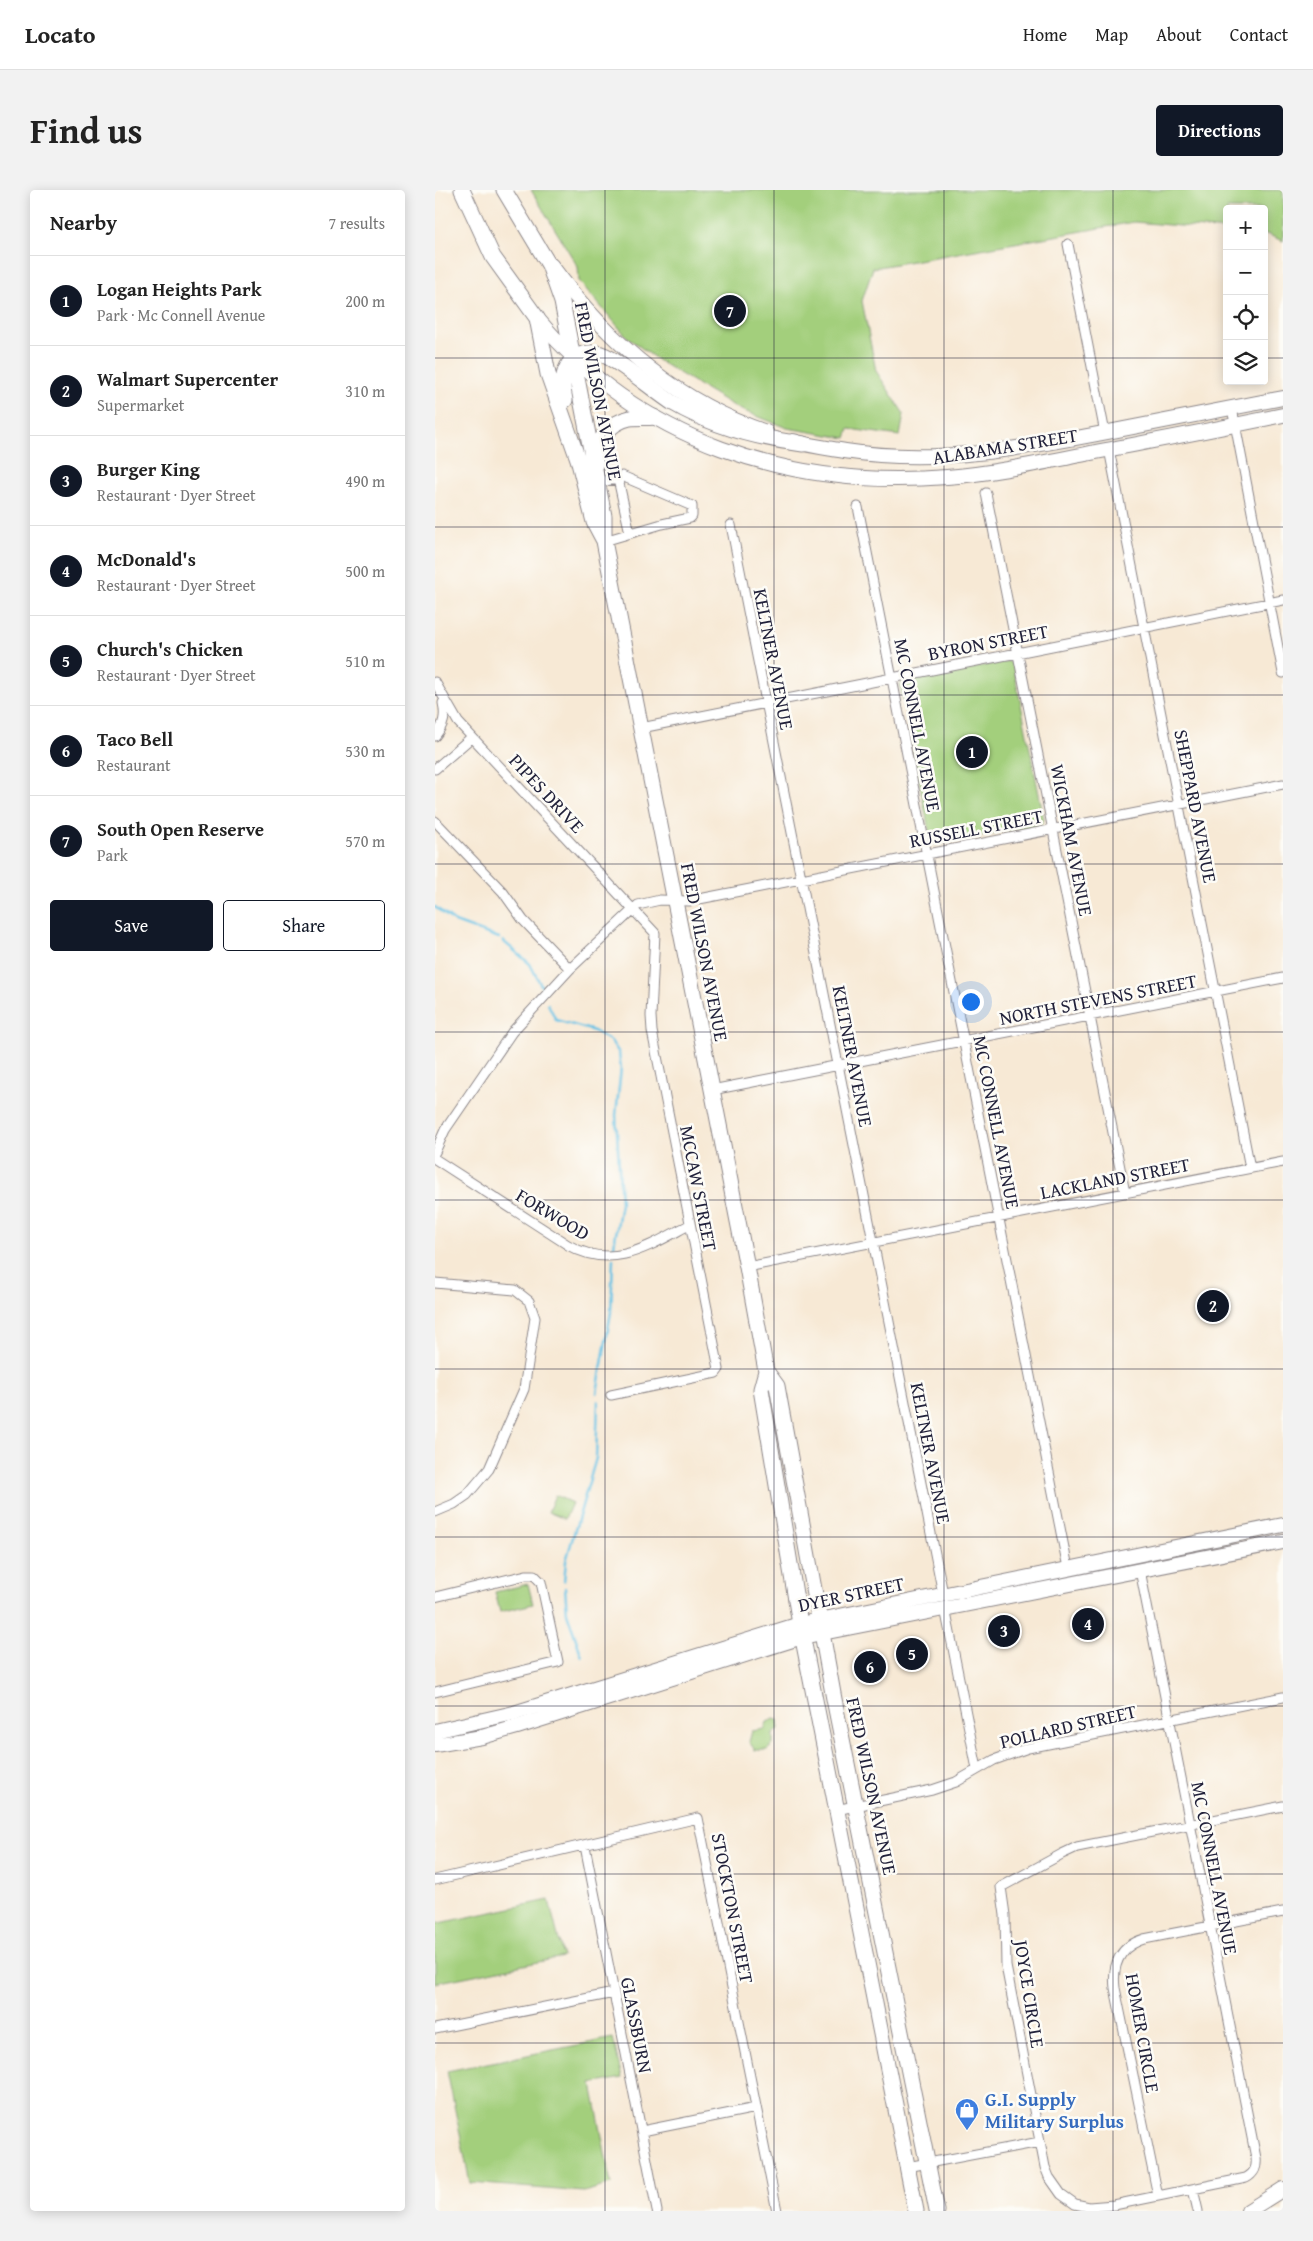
<!DOCTYPE html>
<html lang="en">
<head>
<meta charset="utf-8">
<style>
	:root { --surface:#fff; --page:#f2f2f2; --text:#222; --muted:#767676; --line:#e0e0e0; --accent:#111827 }
	body { margin:0; font-family:"Gentium Book Plus",serif; background:var(--page); color:var(--text) }
	.controls { position:absolute; right:15px; top:15px; display:grid; overflow:hidden; border-radius:5px; box-shadow:0 2px 12px #0003 }
	.controls button { width:45px; height:45px; display:grid; place-items:center; padding:0; border:0; border-bottom:1px solid var(--line); background:var(--surface); color:var(--text); font:25px sans-serif }
	.you { position:absolute; left:535px; top:811px; width:18px; height:18px; margin:-12px; border:4px solid #fff; border-radius:50%; background:#1a73e8; box-shadow:0 0 0 8px #1a73e833 }
	.badge { display:grid; place-items:center; width:32px; height:32px; border-radius:50%; background:var(--accent); color:#fff; font-size:16px; font-weight:700 }
	.pin { position:absolute; translate:-50% -50%; border:2px solid #fff; box-shadow:0 1px 5px #0006 }
	.list { margin:0; padding:0; list-style:none }
	h2 { display:flex; justify-content:space-between; align-items:center; height:65px; margin:0; padding:0 20px; font-size:21px }
	h2 small { font-size:16px; font-weight:400; color:var(--muted) }
	.list li { display:grid; grid-template-columns:32px 1fr auto; gap:15px; align-items:center; box-sizing:border-box; height:90px; padding:0 20px; border-top:1px solid var(--line) }
	.list b { display:block; font-size:19px; white-space:nowrap }
	.list p { margin:0; font-size:16px; white-space:nowrap; color:var(--muted) }
	.list em { font-size:16px; font-style:normal; color:var(--muted) }
	.actions { display:flex; gap:10px; padding:15px 20px }
	.actions a { flex:1; padding:11px 0; border:1px solid var(--accent); border-radius:5px; text-align:center; font-size:18px; color:var(--accent) }
	.actions .main { background:var(--accent); color:#fff }
	.icon { flex:none; width:28px; height:28px; fill:none; stroke:currentColor; stroke-width:2; stroke-linecap:round; stroke-linejoin:round }
	.map { position:relative; flex:none; width:848px; height:2021px; overflow:hidden; border-radius:5px }
	header { display:flex; align-items:center; gap:30px; box-sizing:border-box; height:70px; padding:0 25px; background:var(--surface); border-bottom:1px solid var(--line) }
	header strong { font-size:24px }
	nav { display:flex; gap:28px; margin-inline-start:auto; font-size:18px }
	.intro { display:flex; align-items:center; justify-content:space-between; box-sizing:border-box; height:120px; padding:0 30px }
	h1 { margin:0; font-size:35px }
	.button { padding:12px 22px; border-radius:5px; background:var(--accent); color:#fff; font-size:18px; font-weight:700 }
	main { display:flex; gap:30px; padding:0 30px }
	aside { flex:1; background:var(--surface); border-radius:5px; box-shadow:0 2px 12px #0003 }
	.map>svg:first-child { display:block }
	.green { fill:#a3cf7c; stroke:#62785c }
	.lines { fill:none; stroke-linecap:round; stroke-linejoin:round }
	.stream { stroke:#67c2e5; stroke-width:2.5 }
	.street-casing { stroke:#8c8688; stroke-width:11 }
	.secondary-casing { stroke:#8c8688; stroke-width:16 }
	.primary-casing { stroke:#8c8688; stroke-width:17 }
	.street { stroke:#fff; stroke-width:9 }
	.secondary { stroke:#fff; stroke-width:14 }
	.primary { stroke:#fff; stroke-width:15 }
	.grid { fill:none; stroke:#22223b; stroke-width:1; stroke-opacity:0.55 }
	.labels { text-anchor:middle; stroke-width:5; stroke-linejoin:round; paint-order:stroke }
	.street-label { font-size:19px; fill:#22223b; stroke:#fdfcf7 }
	.shop-label { font-size:19px; font-weight:bold; fill:#366cbe; stroke:#fdfcf7; text-anchor:start }
</style>
</head>
<body>
<header>
<strong>Locato</strong>
<nav><a>Home</a><a>Map</a><a>About</a><a>Contact</a></nav>
</header>
<div class="intro"><h1>Find us</h1><a class="button">Directions</a></div>
<main>
<aside>
<h2>Nearby<small>7 results</small></h2>
<ul class="list">
<li><span class="badge">1</span><div><b>Logan Heights Park</b><p>Park · Mc Connell Avenue</p></div><em>200 m</em></li>
<li><span class="badge">2</span><div><b>Walmart Supercenter</b><p>Supermarket</p></div><em>310 m</em></li>
<li><span class="badge">3</span><div><b>Burger King</b><p>Restaurant · Dyer Street</p></div><em>490 m</em></li>
<li><span class="badge">4</span><div><b>McDonald's</b><p>Restaurant · Dyer Street</p></div><em>500 m</em></li>
<li><span class="badge">5</span><div><b>Church's Chicken</b><p>Restaurant · Dyer Street</p></div><em>510 m</em></li>
<li><span class="badge">6</span><div><b>Taco Bell</b><p>Restaurant</p></div><em>530 m</em></li>
<li><span class="badge">7</span><div><b>South Open Reserve</b><p>Park</p></div><em>570 m</em></li>
</ul>
<div class="actions"><a class="main">Save</a><a>Share</a></div>
</aside>
<div class="map">
<svg width="848" height="2021" viewBox="0 0 848 2021">
	<rect width="100%" height="100%" fill="#fdfcf7"/>
	<filter id="ink" filterUnits="userSpaceOnUse"><feTurbulence type="fractalNoise" baseFrequency=".02" numOctaves="2"/><feDisplacementMap in="SourceGraphic" scale="10" xChannelSelector="R" yChannelSelector="G"/><feConvolveMatrix kernelMatrix="1 2 1 2 8 2 1 2 1" color-interpolation-filters="sRGB"/></filter>
	<filter id="wash" filterUnits="userSpaceOnUse"><feTurbulence type="fractalNoise" baseFrequency=".0096" numOctaves="4" result="noise"/><feDisplacementMap in="SourceGraphic" scale="20" xChannelSelector="R" yChannelSelector="G"/><feGaussianBlur stdDeviation="1.12" result="paint"/><feColorMatrix in="noise" values="0 0 0 0 0 0 0 0 0 0 0 0 0 0 0 0 0 1.4 0 .05"/><feComposite in="paint" operator="in"/></filter>
	<g filter="url(#wash)">
		<rect width="100%" height="100%" fill="#f7e9d5"/>
		<!-- green -->
		<path class="green" d="M96 0H848V51L829 43V19H792V40L699 32 438 78 427 111 441 181 469 224 465 246 414 239 411 248 352 238 304 219 224 171 192 147 144 91 143 77Z
			M573 471 578 475 609 629 607 634 501 655 496 651 465 495 468 491Z
			M120 1305 137 1313 130 1329 113 1322Z
			M93 1394 98 1414 65 1422 60 1402Z
			M339 1529 343 1530 344 1539 338 1544V1555L332 1560H320L314 1552 317 1541 330 1539 332 1532Z
			M114 1710 128 1767 0 1793V1734Z
			M178 1848 187 1888 157 1894 176 1994 149 2002 35 1993 12 1881Z"/>
		<g class="lines">
			<!-- stream -->
			<path class="stream" d="M0 717 20 732 64 748
				M68 751 95 774 109 801
				M113 814 121 830 159 841 176 851 184 863 186 878 181 925 186 1013 178 1062
				M162 1203 176 1122 178 1069
				M129 1391 131 1371 161 1268 163 1211
				M130 1398 132 1423 147 1467"/>
		</g>
	</g>
	<g filter="url(#ink)">
		<g class="lines">
			<!-- street casing -->
			<g class="street-casing">
				<path id="street" d="M633 54 670 243
					M797 218 848 483
					M674 259 815 978
					M162 292 183 289
					M551 303 690 1003
					M423 317 633 1378
					M296 335 508 1404
					M169 351 227 334 255 328 257 326V316L187 286 183 289 195 343
					M0 492 23 532 220 743 216 826 217 841 284 1179 281 1183 176 1205
					M206 538 848 410
					M0 546C9 535 11 526 8 513
					M0 579 37 547
					M0 631 68 702 88 730 135 779
					M277 900 848 788
					M0 962 10 940 77 842 135 779 203 715 225 710 254 711 848 594
					M0 969 133 1055C178 1081 214 1056 254 1035
					M312 1077 848 972
					M0 1093 80 1100 94 1111 100 1128 89 1199 54 1279 32 1305 19 1314 0 1322
					M705 1380C744 1576 782 1772 821 1968 822 1977 820 1983 811 1988L679 2015 654 2017 640 2014 626 2004 614 1987 610 1977 571 1776 570 1725 566 1697 627 1664 642 1657 848 1616
					M0 1407 91 1385H99L106 1392 123 1472 0 1502
					M510 1418 542 1579
					M401 1620 497 1600 521 1592 559 1570 593 1558 848 1507
					M150 1656 222 2021
					M0 1690 263 1628 342 2021
					M0 1839 179 1803
					M207 1941 321 1918
					M472 1977 605 1952
					M758 1999 763 2021
					M723 2006 680 1798C677 1774 685 1756 709 1749L848 1722"/>
			</g>
			<!-- secondary casing -->
			<g class="secondary-casing">
				<path id="secondary" d="M116 75C172 151 241 212 331 242
					M102 128C204 251 355 300 512 287 559 283 605 273 651 264 717 251 782 239 848 225
					M358 251C375 256 393 258 410 261 500 275 585 259 673 242 731 231 790 219 848 208
					M0 1541 79 1523 365 1434 848 1335
					M0 1555 47 1547 82 1537 367 1447 848 1352
					M813 2021 848 1999"/>
			</g>
			<!-- primary casing -->
			<g class="primary-casing">
				<path id="primary" d="M27 0 58 67 102 128 113 184 143 269 159 332 168 349
					M69 0 114 75 127 112 169 326V351L312 1077 331 1181 326 1199 365 1434 481 2021
					M130 210C124 185 132 161 162 163 177 164 220 202 238 213 279 237 322 248 368 254
					M162 271C160 250 176 232 195 228 203 227 212 228 219 227
					M331 1181 342 1196 399 1509 502 2021"/>
			</g>
			<!-- street -->
			<use href="#street" class="street"/>
			<!-- secondary -->
			<use href="#secondary" class="secondary"/>
			<!-- primary -->
			<use href="#primary" class="primary"/>
		</g>
	</g>
	<!-- grid -->
	<path class="grid" d="M170 0V2021M339 0V2021M509 0V2021M678 0V2021M0 168H792M829 168H848M0 337H848M0 505H848M0 674H848M0 842H848M0 1010H848M0 1179H848M0 1347H848M0 1516H848M0 1684H848M0 1853H848"/>
	<!-- icons -->
	<defs>
		<g id="shop-pin" transform="scale(1.25)"><path d="M0 17L-7.5 6A9.5 9.5 0 1 1 7.5 6Z" fill="#3f7fe0" stroke="#fdfcf7"/><path d="M-5-2.5h2.3a2.7 3.5 0 0 1 5.4 0H5L5.5 6h-11ZM-1.5-2.5h3a1.5 2.3 0 0 0-3 0Z" fill="#fff"/></g>
	</defs>
	<g fill-rule="evenodd">
		<use href="#shop-pin" x="532" y="1920"/>
	</g>
	<g class="labels">
		<!-- street labels -->
		<g class="street-label">
			<text transform="translate(164 201) rotate(79)" y="7">FRED WILSON AVENUE</text>
			<text transform="translate(570 256) rotate(-9)" y="7">ALABAMA STREET</text>
			<text transform="translate(553 452) rotate(-11)" y="7">BYRON STREET</text>
			<text transform="translate(339 469) rotate(79)" y="7">KELTNER AVENUE</text>
			<text transform="translate(483 535) rotate(79)" y="7">MC CONNELL AVENUE</text>
			<text transform="translate(112 603) rotate(47)" y="7">PIPES DRIVE</text>
			<text transform="translate(761 616) rotate(79)" y="7">SHEPPARD AVENUE</text>
			<text transform="translate(541 638) rotate(-11)" y="7">RUSSELL STREET</text>
			<text transform="translate(637 650) rotate(79)" y="7">WICKHAM AVENUE</text>
			<text transform="translate(270 762) rotate(79)" y="7">FRED WILSON AVENUE</text>
			<text transform="translate(663 809) rotate(-11)" y="7">NORTH STEVENS STREET</text>
			<text transform="translate(418 866) rotate(79)" y="7">KELTNER AVENUE</text>
			<text transform="translate(562 932) rotate(79)" y="7">MC CONNELL AVENUE</text>
			<text transform="translate(680 988) rotate(-11)" y="7">LACKLAND STREET</text>
			<text transform="translate(264 998) rotate(79)" y="7">MCCAW STREET</text>
			<text transform="translate(118 1024) rotate(31)" y="7">FORWOOD</text>
			<text transform="translate(496 1263) rotate(79)" y="7">KELTNER AVENUE</text>
			<text transform="translate(416 1404) rotate(-12)" y="7">DYER STREET</text>
			<text transform="translate(633 1536) rotate(-13)" y="7">POLLARD STREET</text>
			<text transform="translate(437 1596) rotate(78)" y="7">FRED WILSON AVENUE</text>
			<text transform="translate(780 1678) rotate(79)" y="7">MC CONNELL AVENUE</text>
			<text transform="translate(298 1718) rotate(79)" y="7">STOCKTON STREET</text>
			<text transform="translate(595 1804) rotate(81)" y="7">JOYCE CIRCLE</text>
			<text transform="translate(202 1835) rotate(79)" y="7">GLASSBURN</text>
			<text transform="translate(708 1843) rotate(80)" y="7">HOMER CIRCLE</text>
		</g>
		<!-- shop labels -->
		<g class="shop-label">
			<text x="550" y="1916">G.I. Supply<tspan x="550" dy="22">Military Surplus</tspan></text>
		</g>
	</g>
</svg>
<div class="controls">
<button>+</button>
<button>−</button>
<button><svg class="icon" aria-label="locate" viewBox="0 0 24 24"><circle cx="12" cy="12" r="6"/><path d="M12 2v4M12 18v4M2 12h4M18 12h4"/></svg></button>
<button><svg class="icon" aria-label="layers" viewBox="0 0 24 24"><path d="M12 4l9 5-9 5-9-5zM3 14l9 5 9-5"/></svg></button>
</div>
<div class="you"></div>
<div class="pin badge" style="left:537px;top:562px">1</div>
<div class="pin badge" style="left:778px;top:1116px">2</div>
<div class="pin badge" style="left:569px;top:1441px">3</div>
<div class="pin badge" style="left:653px;top:1434px">4</div>
<div class="pin badge" style="left:477px;top:1464px">5</div>
<div class="pin badge" style="left:435px;top:1477px">6</div>
<div class="pin badge" style="left:295px;top:121px">7</div>
</div>
</main>
</body>
</html>
